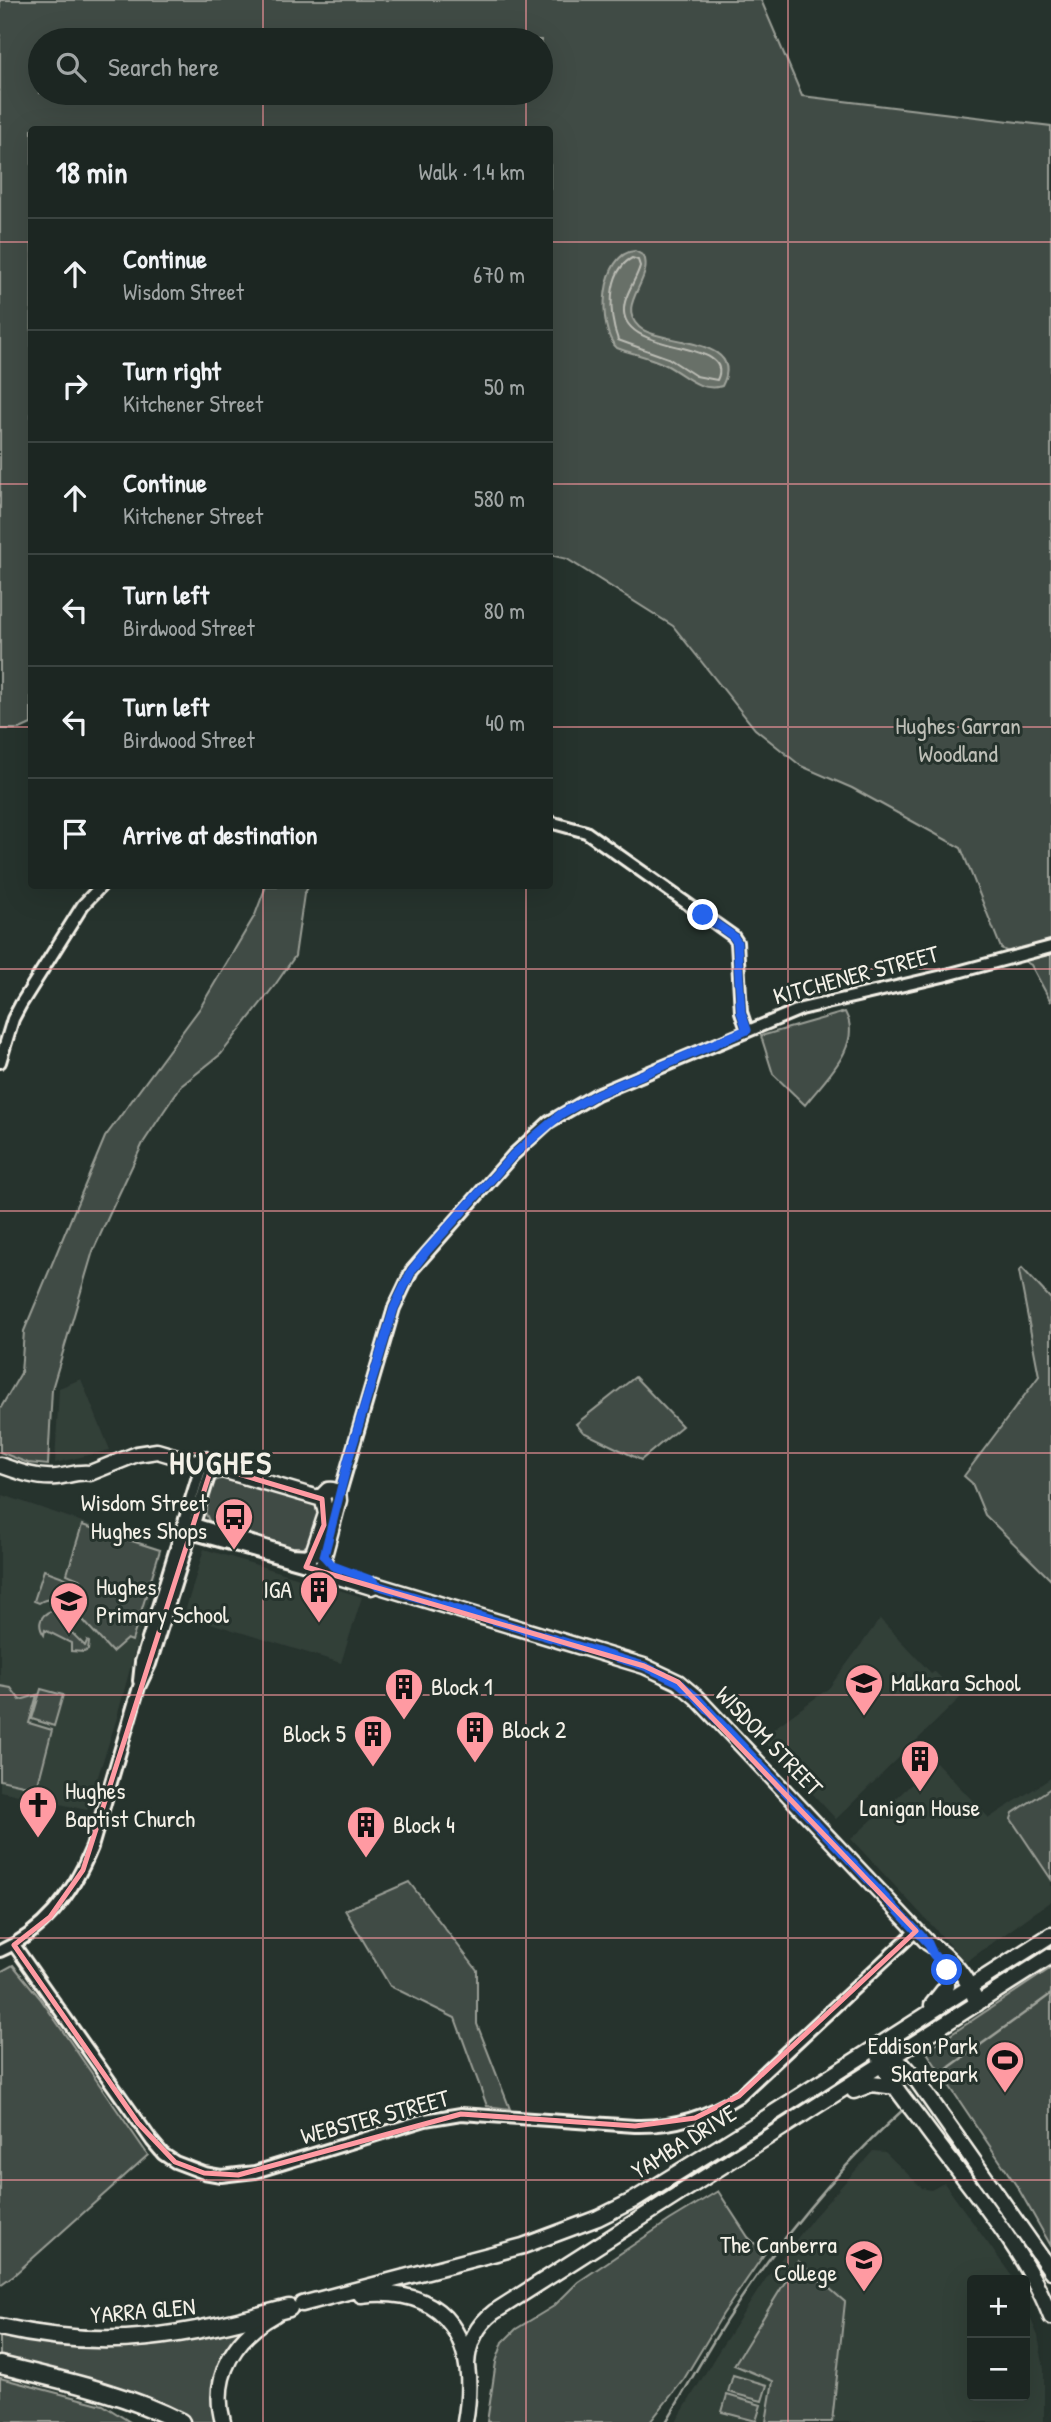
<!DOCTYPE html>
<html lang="en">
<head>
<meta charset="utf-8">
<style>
	:root { --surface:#1c2622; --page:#252e2a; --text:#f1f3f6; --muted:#a0a5a5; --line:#3a4340 }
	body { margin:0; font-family:"Patrick Hand",sans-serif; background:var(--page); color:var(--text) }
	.controls { position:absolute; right:21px; bottom:21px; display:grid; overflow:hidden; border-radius:7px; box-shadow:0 7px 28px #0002 }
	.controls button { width:63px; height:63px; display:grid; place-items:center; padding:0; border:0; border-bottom:2px solid var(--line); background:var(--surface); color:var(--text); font:35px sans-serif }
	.stop { position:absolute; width:21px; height:21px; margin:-16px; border:5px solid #2563eb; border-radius:50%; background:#fff }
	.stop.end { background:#2563eb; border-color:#fff; box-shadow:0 2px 7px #0008 }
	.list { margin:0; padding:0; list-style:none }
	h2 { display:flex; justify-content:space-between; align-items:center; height:91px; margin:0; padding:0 28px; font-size:30px }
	h2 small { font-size:23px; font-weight:400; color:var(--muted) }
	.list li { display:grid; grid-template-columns:46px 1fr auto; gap:21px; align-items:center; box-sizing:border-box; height:112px; padding:0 28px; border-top:2px solid var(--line) }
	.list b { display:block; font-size:26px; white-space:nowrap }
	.list p { margin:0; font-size:23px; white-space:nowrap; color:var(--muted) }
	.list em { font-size:23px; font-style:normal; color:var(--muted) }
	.icon { flex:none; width:38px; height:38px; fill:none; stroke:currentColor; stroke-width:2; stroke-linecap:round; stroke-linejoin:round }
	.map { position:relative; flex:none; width:1051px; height:2422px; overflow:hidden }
	.search { position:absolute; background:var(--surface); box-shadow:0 7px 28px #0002; left:28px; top:28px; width:525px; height:77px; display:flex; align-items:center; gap:18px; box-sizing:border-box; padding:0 24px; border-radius:38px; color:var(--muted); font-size:26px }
	.panel { position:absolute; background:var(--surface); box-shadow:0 7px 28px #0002; left:28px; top:126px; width:525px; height:763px; border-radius:7px }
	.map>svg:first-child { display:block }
	.built { fill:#333f39 }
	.green { fill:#414b45; stroke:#9a9e96; stroke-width:2; fill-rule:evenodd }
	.water { fill:#676f68; stroke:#9fa39b; stroke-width:2 }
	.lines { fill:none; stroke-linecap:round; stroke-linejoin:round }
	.shore { stroke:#bcbdb5; stroke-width:2 }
	.stream { stroke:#9fa39b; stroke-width:2.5 }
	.minor-casing { stroke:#f4f1e8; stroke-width:16 }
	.major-casing { stroke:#f4f1e8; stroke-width:19 }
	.highway-casing { stroke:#f4f1e8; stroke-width:21 }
	.minor { stroke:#26332d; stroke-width:10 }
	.major { stroke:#26332d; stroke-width:14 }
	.highway { stroke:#26332d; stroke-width:16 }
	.route { stroke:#2563eb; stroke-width:9 }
	.marked { fill:none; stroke:#ff9aa2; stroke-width:5; stroke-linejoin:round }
	.grid { fill:none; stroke:#ff9aa2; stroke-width:2; stroke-opacity:0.55 }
	.labels { text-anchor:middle; stroke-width:6; stroke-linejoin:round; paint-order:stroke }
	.park-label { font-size:24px; fill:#bebfb7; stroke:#26332d }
	.street-label { font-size:24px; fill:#f4f1e8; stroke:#26332d }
	.poi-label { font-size:24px; fill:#f4f1e8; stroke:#26332d; text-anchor:start }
	.district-label { font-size:32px; font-weight:bold; letter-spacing:2px; fill:#f4f1e8; stroke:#26332d }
</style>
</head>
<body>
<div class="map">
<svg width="1051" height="2422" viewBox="0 0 1051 2422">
	<rect width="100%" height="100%" fill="#26332d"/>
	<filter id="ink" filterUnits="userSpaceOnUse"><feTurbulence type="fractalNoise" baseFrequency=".0143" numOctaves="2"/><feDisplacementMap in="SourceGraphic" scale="14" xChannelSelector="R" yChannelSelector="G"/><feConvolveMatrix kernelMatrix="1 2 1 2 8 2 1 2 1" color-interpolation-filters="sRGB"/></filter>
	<g filter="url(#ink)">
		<!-- built -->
		<path class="built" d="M81 1379 110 1450 55 1463 59 1388Z
			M3 1495 162 1549 116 1721 87 1810 0 1791V1502Z
			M204 1549 362 1597 341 1663 184 1615Z
			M880 1619 931 1673 934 1671 961 1697 836 1819 761 1738 829 1688Z
			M936 1762 989 1818 1051 1778V1901L966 1962 851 1839Z
			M873 2151 885 2152 922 2188 931 2190 944 2183 1011 2275 1014 2280H972V2396H1025V2305L1038 2336 1044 2369V2422H676L718 2352 767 2277 813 2218Z"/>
		<!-- green -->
		<path class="green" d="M0 0H761L802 96 1051 126V1002L1031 965 1001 948 961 848 852 788 801 766 755 729 673 626 567 559 550 555V130H32L31 724 20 729H0ZM40 40H541V93H40Z
			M266 886H309L304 894 295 956 275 985 221 1054 181 1086 164 1111 143 1143 111 1211 93 1251 52 1389 48 1465 28 1463 0 1452V1409L21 1373 24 1331 105 1137 200 1008 255 915Z
			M845 1012C864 1045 824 1080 805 1105L773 1074 761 1036Z
			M1022 1268 1051 1299V1580L985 1515 972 1483 964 1476 1039 1376 1019 1271Z
			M635 1377 682 1426 641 1460 583 1432 576 1424Z
			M228 1476 313 1501 320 1515 311 1543 297 1551 211 1525 204 1510 212 1482Z
			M82 1525 160 1550 132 1641 127 1639 112 1652 72 1608 81 1580 67 1574Z
			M44 1570 77 1582 71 1603C59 1600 50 1596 39 1603L34 1601Z
			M51 1611 61 1614 60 1621 85 1646 87 1641 89 1642 88 1650 84 1652 71 1651V1643L45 1630 44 1635C37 1625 40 1615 51 1611Z
			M0 1686 11 1688 20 1700 37 1695 29 1723 52 1730 37 1788 0 1780Z
			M41 1689 63 1695 54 1726 32 1719Z
			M1051 1788V1879L1011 1819 1013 1813Z
			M409 1882 477 1970V2024L510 2109 487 2106 455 2018 390 1986 345 1910Z
			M13 1965 40 1998 148 2155 14 2275 0 2285V1972Z
			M1051 1968V2246L1018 2188 926 2051Z
			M718 2191 748 2237 765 2253 723 2314 684 2379 650 2422H487L496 2362 503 2342 516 2329 554 2306 578 2282 670 2220Z
			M798 2261 845 2302 832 2422H766L773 2381 734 2365Z
			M259 2321 228 2356 220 2422H191L171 2412 0 2361V2332L36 2339Z
			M733 2375 767 2385 762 2401 728 2392Z
			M0 2378 103 2405 130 2422H0Z
			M727 2395 761 2405 756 2421 722 2412Z"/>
		<!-- water -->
		<path class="water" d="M635 251 644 256C654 280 615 305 639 327 659 345 748 337 722 386 700 393 684 374 666 365 650 357 633 354 617 348 596 329 601 252 635 251Z"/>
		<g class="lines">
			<!-- shore -->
			<path class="shore" d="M632 258 638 260 640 266C636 281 623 296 624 312 627 356 737 339 717 380L696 376 668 358 618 340C609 316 606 272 632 258Z"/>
			<!-- stream -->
			<path class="stream" d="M928 2087 951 2066 1051 1994
				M666 2422C686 2389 705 2354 726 2321 777 2243 836 2170 905 2108"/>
			<!-- minor casing -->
			<g class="minor-casing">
				<path id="minor" d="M550 822 586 832 733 936 737 942 741 1012 747 1030
					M0 1062 13 1019 21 1004 83 905 101 886
					M339 1496 394 1308 412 1270 513 1155 549 1122 597 1094 801 1009 943 976 1051 947
					M189 1524H194L291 1554 310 1555
					M186 1528 191 1533 309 1566
					M139 1681 141 1662 204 1457
					M14 1945 152 2141 163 2154 175 2162 204 2173 221 2176 255 2172 425 2120 461 2114 635 2126C673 2127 708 2116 739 2096L916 1931
					M0 1951C45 1931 74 1892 92 1847L139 1687 150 1664 214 1460"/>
			</g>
			<!-- major casing -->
			<g class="major-casing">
				<path id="major" d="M0 1465C17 1471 37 1479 56 1477 67 1476 78 1471 90 1473L137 1454 157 1451 322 1499
					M313 1553 326 1514 322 1496 328 1490C335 1489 339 1493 339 1500L324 1556
					M317 1570 322 1567 325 1561 322 1554 316 1552C307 1554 305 1563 313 1569L371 1587 376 1585 644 1666 678 1682 696 1697 928 1943C951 1956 969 1979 977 2004
					M932 2005 947 1986V1970
					M886 2054 904 2066 918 2082 1051 2271
					M879 2056C888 2083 910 2105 926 2128 968 2185 1026 2251 1051 2317
					M854 2091 872 2084 896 2087
					M361 2295C449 2285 479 2343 465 2422
					M302 2304 523 2246 598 2218 632 2201 753 2126 1051 1935
					M467 2365C468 2342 477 2325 494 2312L1051 1956
					M223 2422C210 2375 236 2336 276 2314"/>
			</g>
			<!-- highway casing -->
			<g class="highway-casing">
				<path id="highway" d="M0 2327C110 2352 183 2336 289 2308
					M0 2365C61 2380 124 2393 181 2422"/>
			</g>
			<!-- minor -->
			<use href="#minor" class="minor"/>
			<!-- major -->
			<use href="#major" class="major"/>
			<!-- highway -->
			<use href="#highway" class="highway"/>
		</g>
	</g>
	<g class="lines" filter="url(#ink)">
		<!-- route -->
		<path class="route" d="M703 915 733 936 737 942 741 1012 747 1030 597 1094 561 1114 513 1155 426 1252 412 1270 394 1308 348 1461 324 1556 333 1566 373 1581 376 1585 644 1666 678 1682 696 1697 928 1943 933 1954 947 1970"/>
	</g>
	<!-- marked area -->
	<path class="marked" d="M212 1466 322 1499 324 1525 306 1567 644 1666 678 1682 916 1931 739 2096 695 2118 635 2126 461 2114 238 2175 204 2173 175 2162 138 2123 14 1945 50 1917 83 1870Z"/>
	<!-- grid -->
	<path class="grid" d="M263 0V40M526 0V40M788 0V2422M263 93V130M526 93V130M0 242H32M550 242H1051M0 484H32M550 484H1051M0 727H32M550 727H1051M263 886V2422M526 886V2422M0 969H1051M0 1211H1051M0 1453H1051M0 1695H1051M0 1938H1051M0 2180H1051"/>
	<!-- icons -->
	<defs>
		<g id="bus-pin" transform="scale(2.0125)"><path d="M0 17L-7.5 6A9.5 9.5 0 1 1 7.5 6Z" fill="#ff9aa2" stroke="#26332d"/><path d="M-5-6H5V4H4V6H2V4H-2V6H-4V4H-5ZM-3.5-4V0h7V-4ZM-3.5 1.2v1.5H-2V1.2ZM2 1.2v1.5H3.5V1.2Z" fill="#111"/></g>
		<g id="building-pin" transform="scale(2.0125)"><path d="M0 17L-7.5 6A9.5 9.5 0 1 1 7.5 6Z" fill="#ff9aa2" stroke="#26332d"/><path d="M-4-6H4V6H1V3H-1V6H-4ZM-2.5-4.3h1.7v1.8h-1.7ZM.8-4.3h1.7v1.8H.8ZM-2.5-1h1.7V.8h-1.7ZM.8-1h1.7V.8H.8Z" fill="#111"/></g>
		<g id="school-pin" transform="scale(2.0125)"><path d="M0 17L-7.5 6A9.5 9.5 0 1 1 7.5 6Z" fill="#ff9aa2" stroke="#26332d"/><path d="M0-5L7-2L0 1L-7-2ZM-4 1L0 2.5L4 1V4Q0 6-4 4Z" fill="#111"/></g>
		<g id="church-pin" transform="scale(2.0125)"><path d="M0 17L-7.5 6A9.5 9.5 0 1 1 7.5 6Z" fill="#ff9aa2" stroke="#26332d"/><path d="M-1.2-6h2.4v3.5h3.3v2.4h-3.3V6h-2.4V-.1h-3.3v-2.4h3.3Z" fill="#111"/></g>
		<g id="stadium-pin" transform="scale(2.0125)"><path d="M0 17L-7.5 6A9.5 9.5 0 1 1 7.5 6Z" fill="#ff9aa2" stroke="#26332d"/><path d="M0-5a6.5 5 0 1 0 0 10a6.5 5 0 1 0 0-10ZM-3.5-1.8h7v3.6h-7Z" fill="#111"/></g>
	</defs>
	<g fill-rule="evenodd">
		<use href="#bus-pin" x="234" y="1517"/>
		<use href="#building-pin" x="319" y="1590"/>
		<use href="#school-pin" x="69" y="1601"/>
		<use href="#school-pin" x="864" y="1683"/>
		<use href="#building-pin" x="404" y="1687"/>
		<use href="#building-pin" x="475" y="1730"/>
		<use href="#building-pin" x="373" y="1734"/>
		<use href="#building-pin" x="920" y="1759"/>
		<use href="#church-pin" x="38" y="1805"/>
		<use href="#building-pin" x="366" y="1825"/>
		<use href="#stadium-pin" x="1005" y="2060"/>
		<use href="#school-pin" x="864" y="2259"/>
	</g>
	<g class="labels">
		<!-- park labels -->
		<g class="park-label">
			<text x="958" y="734">Hughes Garran<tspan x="958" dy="28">Woodland</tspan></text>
		</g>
		<!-- street labels -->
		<g class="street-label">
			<text transform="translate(856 975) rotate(-15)" y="8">KITCHENER STREET</text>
			<text transform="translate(769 1741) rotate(46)" y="8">WISDOM STREET</text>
			<text transform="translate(375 2117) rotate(-15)" y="8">WEBSTER STREET</text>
			<text transform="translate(684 2142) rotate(-32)" y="8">YAMBA DRIVE</text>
			<text transform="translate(143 2311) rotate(-5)" y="8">YARRA GLEN</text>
		</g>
		<!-- poi labels -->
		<g class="poi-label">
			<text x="207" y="1511" text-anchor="end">Wisdom Street<tspan x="207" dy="28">Hughes Shops</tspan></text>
			<text x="96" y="1595">Hughes<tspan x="96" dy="28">Primary School</tspan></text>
			<text x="292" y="1598" text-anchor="end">IGA</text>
			<text x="891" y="1691">Malkara School</text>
			<text x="431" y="1695">Block 1</text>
			<text x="502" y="1738">Block 2</text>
			<text x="346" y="1742" text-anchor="end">Block 5</text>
			<text x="65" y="1799">Hughes<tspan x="65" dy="28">Baptist Church</tspan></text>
			<text x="920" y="1816" text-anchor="middle">Lanigan House</text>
			<text x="393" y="1833">Block 4</text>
			<text x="978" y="2054" text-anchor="end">Eddison Park<tspan x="978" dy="28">Skatepark</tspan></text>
			<text x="837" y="2253" text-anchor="end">The Canberra<tspan x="837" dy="28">College</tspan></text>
		</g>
		<!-- district labels -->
		<g class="district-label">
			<text x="221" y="1474">HUGHES</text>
		</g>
	</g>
</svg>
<div class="controls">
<button>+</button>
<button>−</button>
</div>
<div class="stop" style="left:947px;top:1970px"></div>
<div class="stop end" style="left:703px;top:915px"></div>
<div class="search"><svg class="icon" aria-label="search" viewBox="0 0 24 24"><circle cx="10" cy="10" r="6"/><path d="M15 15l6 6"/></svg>Search here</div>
<section class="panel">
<h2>18 min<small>Walk · 1.4 km</small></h2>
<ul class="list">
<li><svg class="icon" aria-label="ahead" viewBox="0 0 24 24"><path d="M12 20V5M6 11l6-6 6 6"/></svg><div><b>Continue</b><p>Wisdom Street</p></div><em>670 m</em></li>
<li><svg class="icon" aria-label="right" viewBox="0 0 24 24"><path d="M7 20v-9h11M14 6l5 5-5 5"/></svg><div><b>Turn right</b><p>Kitchener Street</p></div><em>50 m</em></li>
<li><svg class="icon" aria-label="ahead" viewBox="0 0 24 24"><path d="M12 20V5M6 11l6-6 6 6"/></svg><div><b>Continue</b><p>Kitchener Street</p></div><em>580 m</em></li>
<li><svg class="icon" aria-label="left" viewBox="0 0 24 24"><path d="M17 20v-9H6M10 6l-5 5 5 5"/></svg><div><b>Turn left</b><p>Birdwood Street</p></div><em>80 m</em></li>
<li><svg class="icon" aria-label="left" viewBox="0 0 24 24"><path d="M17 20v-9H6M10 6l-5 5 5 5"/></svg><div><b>Turn left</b><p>Birdwood Street</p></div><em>40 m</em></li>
<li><svg class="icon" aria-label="arrive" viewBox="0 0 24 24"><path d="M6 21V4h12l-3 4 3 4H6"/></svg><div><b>Arrive at destination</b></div></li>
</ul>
</section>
</div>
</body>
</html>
